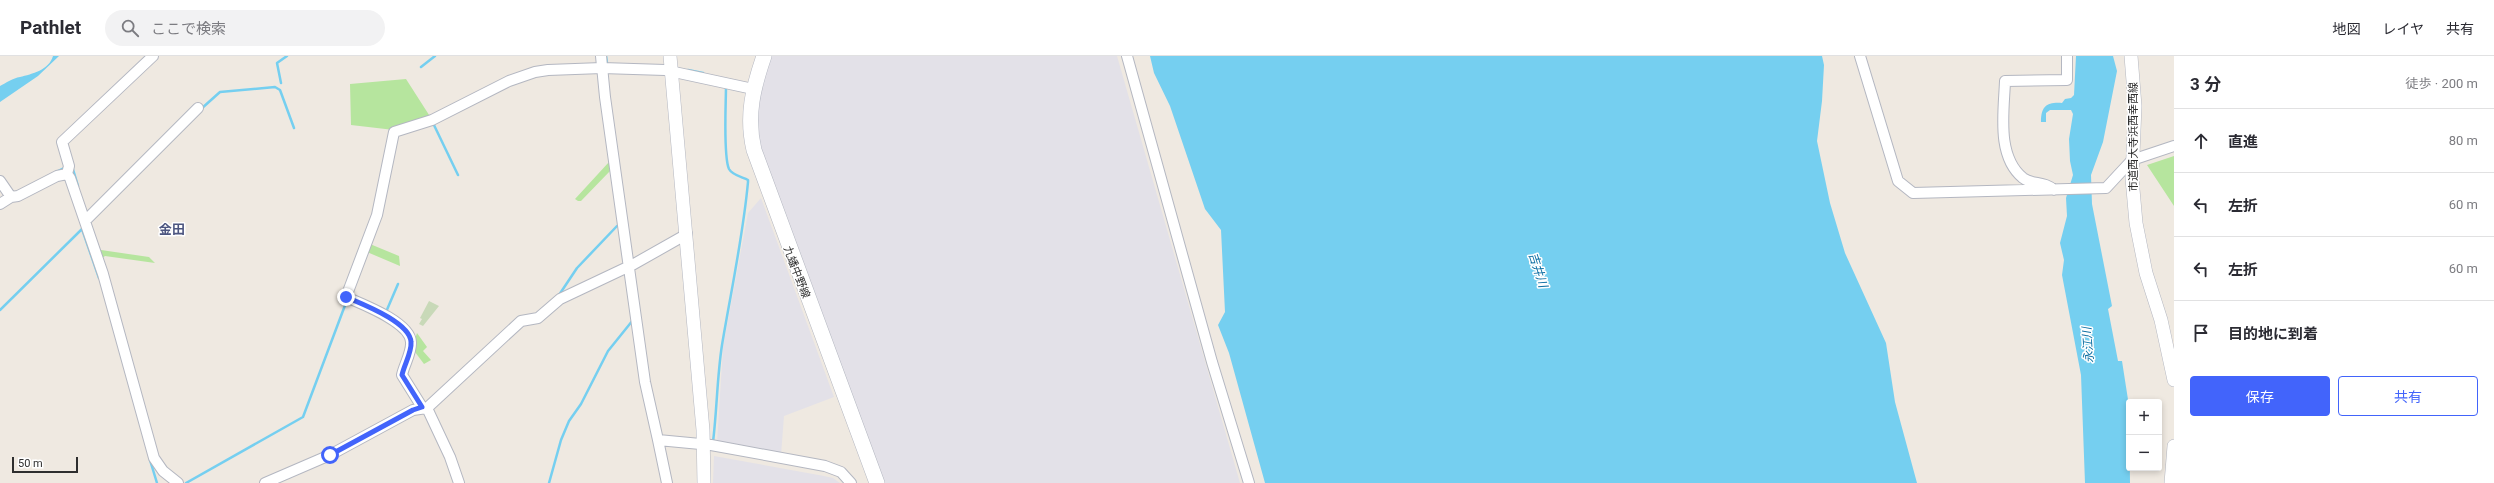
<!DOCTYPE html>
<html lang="ja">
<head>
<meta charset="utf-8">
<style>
	:root { --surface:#fff; --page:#f2f2f3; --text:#2b2b33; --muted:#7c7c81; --line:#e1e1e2; --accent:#4264fb }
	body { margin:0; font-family:Roboto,"Noto Sans JP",sans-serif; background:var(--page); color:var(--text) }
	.controls { position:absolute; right:12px; bottom:12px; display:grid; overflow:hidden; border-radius:4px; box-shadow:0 2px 6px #0003 }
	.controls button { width:36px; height:36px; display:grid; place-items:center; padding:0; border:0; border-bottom:1px solid var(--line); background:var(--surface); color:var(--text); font:20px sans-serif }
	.scale { position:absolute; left:12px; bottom:10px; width:66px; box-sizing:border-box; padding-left:4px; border:2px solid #2e2e2e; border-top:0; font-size:11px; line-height:14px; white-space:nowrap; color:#2e2e2e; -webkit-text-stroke:3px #fff; paint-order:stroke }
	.stop { position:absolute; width:12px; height:12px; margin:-9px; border:3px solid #4264fb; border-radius:50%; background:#fff }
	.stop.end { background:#4264fb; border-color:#fff; box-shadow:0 1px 4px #0008 }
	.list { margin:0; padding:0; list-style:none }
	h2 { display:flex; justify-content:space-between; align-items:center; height:52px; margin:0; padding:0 16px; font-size:17px }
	h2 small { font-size:13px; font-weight:400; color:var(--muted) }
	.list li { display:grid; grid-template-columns:26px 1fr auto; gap:12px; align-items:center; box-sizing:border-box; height:64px; padding:0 16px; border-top:1px solid var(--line) }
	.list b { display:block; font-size:15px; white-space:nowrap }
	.list em { font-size:13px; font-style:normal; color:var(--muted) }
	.actions { display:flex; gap:8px; padding:12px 16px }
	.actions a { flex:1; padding:9px 0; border:1px solid var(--accent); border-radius:4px; text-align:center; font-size:14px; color:var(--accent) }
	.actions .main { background:var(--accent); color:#fff }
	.icon { flex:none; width:22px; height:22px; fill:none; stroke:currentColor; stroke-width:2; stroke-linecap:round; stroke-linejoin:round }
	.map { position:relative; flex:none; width:2174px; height:427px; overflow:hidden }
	header { display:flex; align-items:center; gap:24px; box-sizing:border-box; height:56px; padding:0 20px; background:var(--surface); border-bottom:1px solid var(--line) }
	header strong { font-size:19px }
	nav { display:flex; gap:22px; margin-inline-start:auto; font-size:14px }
	.search { width:280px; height:36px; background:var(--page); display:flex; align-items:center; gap:10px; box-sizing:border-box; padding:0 14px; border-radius:22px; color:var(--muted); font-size:15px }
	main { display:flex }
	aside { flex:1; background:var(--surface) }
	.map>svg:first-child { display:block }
	.industrial { fill:#e3e1e8 }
	.green { fill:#b6e59e }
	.cemetery { fill:#c8d9b8 }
	.water { fill:#75cff0 }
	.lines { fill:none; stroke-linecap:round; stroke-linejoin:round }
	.stream { stroke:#75cff0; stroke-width:2.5 }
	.minor-casing { stroke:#b4b7c1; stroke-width:12 }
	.tertiary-casing { stroke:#b4b7c1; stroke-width:14 }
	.secondary-casing { stroke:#b4b7c1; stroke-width:16 }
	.minor { stroke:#fff; stroke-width:10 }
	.tertiary { stroke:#fff; stroke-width:13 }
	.secondary { stroke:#fff; stroke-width:15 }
	.route { stroke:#4264fb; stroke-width:5 }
	.labels { text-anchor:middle; stroke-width:3; stroke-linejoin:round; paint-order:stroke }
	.street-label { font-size:11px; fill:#2e2e2e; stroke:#fff }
	.water-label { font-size:12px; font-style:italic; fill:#0d6fa3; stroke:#fff }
	.quarter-label { font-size:13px; font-weight:bold; fill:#4d5680; stroke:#fff }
</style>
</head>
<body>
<header>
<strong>Pathlet</strong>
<div class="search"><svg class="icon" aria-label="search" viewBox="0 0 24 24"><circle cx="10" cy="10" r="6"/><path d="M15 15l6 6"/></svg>ここで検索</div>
<nav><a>地図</a><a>レイヤ</a><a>共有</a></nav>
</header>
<main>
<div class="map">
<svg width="2174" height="427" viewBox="0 0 2174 427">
	<rect width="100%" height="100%" fill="#efe9e1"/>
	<!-- industrial -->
	<path class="industrial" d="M768 0H1117L1240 427H881L752 69Z
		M761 142 834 341 784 360 781 399 717 387 723 291 748 157Z
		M714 400 824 420 833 422 840 427H713Z"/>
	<!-- green -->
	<path class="green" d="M406 23 431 62 394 74 351 69 350 28Z
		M2174 100V150L2147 109Z
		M609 106 610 115 581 145H578L575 143Z
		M370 188 399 200 400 210 367 196Z
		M101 194 149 201 155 207 105 200 101 203Z
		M417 277 427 291 423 295 431 304 424 308 412 292Z"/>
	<!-- cemetery -->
	<path class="cemetery" d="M429 245 439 250 423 270 419 268 422 263 420 262Z"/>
	<!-- water -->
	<path class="water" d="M53 0H59L38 20 0 46V30C6 27 13 22 20 21 32 18 49 14 53 0Z
		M1150 0H1822L1824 9 1822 45 1817 85 1830 147 1845 197 1886 287 1895 346 1917 427H1265L1229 297 1218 269 1225 256 1221 174 1205 153 1170 50 1154 17Z
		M2076 0H2113L2117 15 2103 86 2091 119 2092 148 2112 250 2108 253 2118 305H2122L2129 350 2130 427H2085L2081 319 2062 219 2064 204 2060 187 2067 160 2066 142 2073 119 2070 105 2069 83 2073 58 2071 54H2050L2046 57V66H2041C2041 50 2047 46 2062 47L2065 43 2071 42 2074 39Z"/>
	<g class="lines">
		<!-- stream -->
		<path class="stream" d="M606 0 607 7
			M421 11 435 0
			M688 14 703 17
			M281 27 277 7 287 0
			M201 53 220 36 275 31 280 34 294 72
			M433 67 458 119
			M72 110 78 130
			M56 116 66 111
			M82 173 99 222
			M559 239 577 212 617 170
			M0 254 82 173
			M386 256 398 228
			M713 386C717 354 717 321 722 289 731 235 743 181 748 126V124C742 121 732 119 729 113 723 100 726 47 726 30
			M150 404 157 427
			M186 427 303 361 347 244
			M549 427 561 384 569 365 581 348 608 295 633 264"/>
		<!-- minor casing -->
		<g class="minor-casing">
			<path id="minor" d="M601 0 605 41 645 326 658 384 711 389 825 410 841 416 851 427
				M1127 0 1212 306 1249 427
				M1860 0 1898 125 1913 137 2106 132 2132 104 2174 90
				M67 118 70 122 103 218 154 402 163 415 178 427
				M67 118 69 110 62 86 153 0
				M0 125 11 141 18 140 57 120 67 118
				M2054 134C2045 125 2032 129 2023 122 1996 100 2004 55 2005 25L2067 24V0
				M0 148 11 141
				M85 165 198 52
				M422 351 402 319C404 309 412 296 411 286 410 266 362 248 346 241L377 159 394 76 432 64 509 25 535 16 548 14 602 12 665 14 753 33
				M427 352 450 401 459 427
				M658 384 667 427
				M265 427 330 399 413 354 427 352 521 265 538 262 560 243 634 208 687 178"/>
		</g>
		<!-- tertiary casing -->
		<g class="tertiary-casing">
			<path id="tertiary" d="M670 0 703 374 704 427
				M2131 0 2135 50 2132 122 2136 167 2146 217 2161 264 2174 324
				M2171 427 2174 390"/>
		</g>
		<!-- secondary casing -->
		<g class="secondary-casing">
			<path id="secondary" d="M764 0C753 32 746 60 754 94L877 427"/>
		</g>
		<!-- minor -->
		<use href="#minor" class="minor"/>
		<!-- tertiary -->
		<use href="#tertiary" class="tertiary"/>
		<!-- secondary -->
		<use href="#secondary" class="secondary"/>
	</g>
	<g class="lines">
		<!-- route -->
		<path class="route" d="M330 399 413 354 422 351 402 319C404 309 412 296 411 286 410 266 362 248 346 241"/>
	</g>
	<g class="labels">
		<!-- street labels -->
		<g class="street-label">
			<text transform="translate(2133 81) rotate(-90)" y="4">市道西大寺浜西幸西線</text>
			<text transform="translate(797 216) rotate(69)" y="4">九蟠中野線</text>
		</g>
		<!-- water labels -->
		<g class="water-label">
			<text transform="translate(1538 214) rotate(72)" y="4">吉井川</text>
			<text transform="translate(2088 289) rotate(-94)" y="4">永江川</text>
		</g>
		<!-- quarter labels -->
		<g class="quarter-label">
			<text x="172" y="178">金田</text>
		</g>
	</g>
</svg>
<div class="controls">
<button>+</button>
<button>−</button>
</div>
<div class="scale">50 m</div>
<div class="stop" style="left:330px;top:399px"></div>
<div class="stop end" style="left:346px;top:241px"></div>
</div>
<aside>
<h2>3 分<small>徒歩 · 200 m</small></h2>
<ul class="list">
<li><svg class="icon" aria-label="ahead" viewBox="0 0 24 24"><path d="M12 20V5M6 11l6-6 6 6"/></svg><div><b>直進</b></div><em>80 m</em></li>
<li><svg class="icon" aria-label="left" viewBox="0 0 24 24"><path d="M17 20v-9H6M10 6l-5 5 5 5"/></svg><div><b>左折</b></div><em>60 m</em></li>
<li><svg class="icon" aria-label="left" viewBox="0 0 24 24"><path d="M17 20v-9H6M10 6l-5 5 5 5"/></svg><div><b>左折</b></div><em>60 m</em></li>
<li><svg class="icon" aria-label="arrive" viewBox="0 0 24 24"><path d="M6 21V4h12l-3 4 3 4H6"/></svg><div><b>目的地に到着</b></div></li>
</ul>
<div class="actions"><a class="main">保存</a><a>共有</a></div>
</aside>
</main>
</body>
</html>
